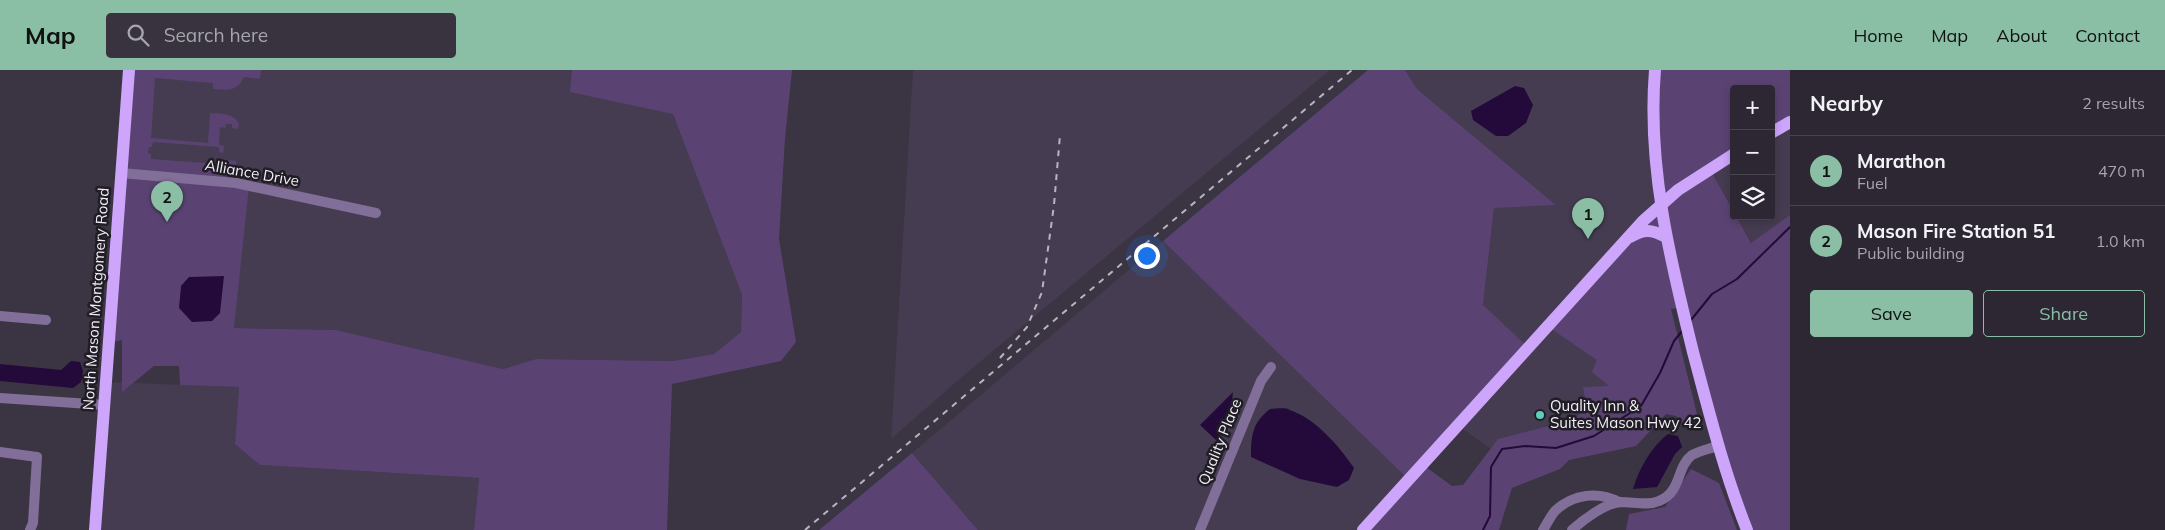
<!DOCTYPE html>
<html lang="en">
<head>
<meta charset="utf-8">
<style>
	:root { --surface:#2c2732; --page:#38333e; --text:#f1f3f6; --muted:#a6a5ac; --line:#48444d; --accent:#8abfa5 }
	body { margin:0; font-family:Mulish,sans-serif; background:var(--page); color:var(--text) }
	.controls { position:absolute; right:15px; top:15px; display:grid; overflow:hidden; border-radius:5px; box-shadow:0 2px 8px #0003 }
	.controls button { width:45px; height:45px; display:grid; place-items:center; padding:0; border:0; border-bottom:1px solid var(--line); background:var(--surface); color:var(--text); font:25px sans-serif }
	.you { position:absolute; left:1146px; top:185px; width:18px; height:18px; margin:-12px; border:4px solid #fff; border-radius:50%; background:#1a73e8; box-shadow:0 0 0 8px #1a73e833 }
	.badge { display:grid; place-items:center; width:32px; height:32px; border-radius:50%; background:var(--accent); color:#111; font-size:16px; font-weight:700 }
	.pin { position:absolute; translate:-50% -41px; filter:drop-shadow(0 1px 2px #0008) }
	.pin::after { content:''; position:absolute; top:26px; width:18px; height:15px; background:inherit; clip-path:polygon(0 0,100% 0,50% 100%) }
	.list { margin:0; padding:0; list-style:none }
	h2 { display:flex; justify-content:space-between; align-items:center; height:65px; margin:0; padding:0 20px; font-size:21px }
	h2 small { font-size:16px; font-weight:400; color:var(--muted) }
	.list li { display:grid; grid-template-columns:32px 1fr auto; gap:15px; align-items:center; box-sizing:border-box; height:70px; padding:0 20px; border-top:1px solid var(--line) }
	.list b { display:block; font-size:19px; white-space:nowrap }
	.list p { margin:0; font-size:16px; white-space:nowrap; color:var(--muted) }
	.list em { font-size:16px; font-style:normal; color:var(--muted) }
	.actions { display:flex; gap:10px; padding:15px 20px }
	.actions a { flex:1; padding:11px 0; border:1px solid var(--accent); border-radius:5px; text-align:center; font-size:18px; color:var(--accent) }
	.actions .main { background:var(--accent); color:#111 }
	.icon { flex:none; width:28px; height:28px; fill:none; stroke:currentColor; stroke-width:2; stroke-linecap:round; stroke-linejoin:round }
	.map { position:relative; flex:none; width:1790px; height:460px; overflow:hidden }
	header { display:flex; align-items:center; gap:30px; box-sizing:border-box; height:70px; padding:0 25px; background:var(--accent); color:#111 }
	header strong { font-size:24px }
	nav { display:flex; gap:28px; margin-inline-start:auto; font-size:18px }
	.search { width:350px; height:45px; background:var(--page); display:flex; align-items:center; gap:12px; box-sizing:border-box; padding:0 18px; border-radius:5px; color:var(--muted); font-size:19px }
	main { display:flex }
	aside { flex:1; background:var(--surface) }
	.map>svg:first-child { display:block }
	.built { fill:#453c51 }
	.green { fill:#5a4373 }
	.water { fill:#240a3a }
	.lines { fill:none; stroke-linecap:round; stroke-linejoin:round }
	.stream { stroke:#240a3a; stroke-width:2 }
	.minor { stroke:#826f99; stroke-width:10 }
	.major { stroke:#cda5fb; stroke-width:12 }
	.rail { stroke:#b9b4c0; stroke-width:2; stroke-dasharray:6 6; stroke-linecap:butt }
	.poi-dot { fill:#5cceba; stroke:#201d24; stroke-width:2 }
	.labels { text-anchor:middle; stroke-width:5; stroke-linejoin:round; paint-order:stroke }
	.street-label { font-size:15px; fill:#f2eef8; stroke:#201d24 }
	.poi-label { font-size:15px; fill:#f2eef8; stroke:#201d24; text-anchor:start }
</style>
</head>
<body>
<header>
<strong>Map</strong>
<div class="search"><svg class="icon" aria-label="search" viewBox="0 0 24 24"><circle cx="10" cy="10" r="6"/><path d="M15 15l6 6"/></svg>Search here</div>
<nav><a>Home</a><a>Map</a><a>About</a><a>Contact</a></nav>
</header>
<main>
<div class="map">
<svg width="1790" height="460" viewBox="0 0 1790 460">
	<rect width="100%" height="100%" fill="#3a3443"/>
	<!-- built -->
	<path class="built" d="M129 0H792L785 68 673 44 742 225 741 263 714 284 673 291 536 289 503 299 336 260 234 258 248 116 121 103Z
		M913 0H1330L963 306 891 369Z
		M1405 0H1655L1660 135 1597 290 1610 317 1586 333 1576 349 1499 369 1491 379 1457 355 1483 236 1494 138 1555 134 1417 19Z
		M1790 52V145L1752 174 1736 146H1771V63Z
		M1734 84V142L1710 98Z
		M1163 171 1409 409 1363 460H978L912 383Z
		M106 312 239 317 235 374 260 395 479 408 474 460H95Z"/>
	<!-- green -->
	<path class="green" d="M129 0H261L260 9 244 7C237 22 228 20 213 19V13L155 8 151 68 208 73 210 43C223 44 233 43 239 54L238 59 232 58V54H226L225 58 220 57 219 75 224 76 223 83 219 82V77L153 72 152 77H149L148 83 151 84V89L220 94 221 89 236 91V97L222 111 249 116 234 258 336 260 503 299 536 289 673 291 714 284 741 262 742 225 673 44 570 22 572 0H792L785 68 779 169 796 272 781 291 672 314 667 460H474L479 408 260 395 235 374 239 317 180 315 179 296H154L122 322V270L109 273Z
		M1368 0H1405L1417 19 1556 135 1494 138 1483 235 1528 277 1422 394 1452 416 1463 415 1498 369 1576 349 1586 333 1583 317 1609 316 1592 302 1597 290 1547 256 1660 135 1655 0H1790V53L1771 64V19H1734V85L1710 99 1734 142V146H1736L1751 173 1790 145V460H1750L1682 237 1671 239 1699 352 1689 361 1676 346 1666 344 1636 376 1569 390 1560 399 1512 418 1499 460H1363L1408 409 1163 171Z
		M912 383 978 460H819Z
		M1691 399 1719 413 1737 460H1626L1629 444 1665 437Z"/>
	<!-- water -->
	<path class="water" d="M1515 16 1524 18 1533 35 1526 53 1508 66H1496L1473 50 1471 41Z
		M224 206 220 243 212 251 192 252 179 238 181 216 189 207Z
		M71 291 80 292 83 301 81 312 73 318 0 311V294L61 300Z
		M1233 322 1231 341 1217 371 1200 355Z
		M1270 339C1276 339 1285 337 1290 340 1316 349 1339 376 1354 398L1349 410 1337 417 1300 409 1251 387C1251 366 1252 353 1270 339Z
		M1668 364 1678 366 1682 377 1675 384 1657 417 1633 419C1639 399 1651 377 1668 364Z"/>
	<g class="lines">
		<!-- stream -->
		<path class="stream" d="M1691 250 1712 224 1737 209 1790 157
			M1483 460 1490 446 1491 397 1502 379 1525 376 1556 378 1594 366 1641 336 1660 303 1674 271 1683 260"/>
		<!-- minor -->
		<path class="minor" d="M121 103 236 113 376 143
			M0 246 46 250
			M0 328 105 335
			M0 382 37 387 33 453 30 460
			M1200 460 1261 311 1271 297
			M1543 460C1547 454 1551 445 1556 440 1574 424 1598 421 1619 432
			M1572 460C1583 450 1605 433 1621 432 1634 432 1648 436 1659 431 1682 422 1676 397 1692 385 1699 381 1709 379 1717 376"/>
		<!-- major -->
		<path class="major" d="M1655 0C1647 96 1670 189 1693 282 1709 342 1724 402 1747 460
			M1771 63 1790 52
			M1630 167C1644 159 1651 159 1666 167
			M95 460 129 0
			M1363 460 1643 151 1678 120 1734 84"/>
		<!-- rail -->
		<path class="rail" d="M1000 288 1027 257 1042 222 1054 135 1060 65
			M805 460 1352 0"/>
	</g>
	<!-- markers -->
	<circle class="poi-dot" cx="1540" cy="345" r="5"/>
	<g class="labels">
		<!-- street labels -->
		<g class="street-label">
			<text transform="translate(252 103) rotate(10)" y="5">Alliance Drive</text>
			<text transform="translate(96 229) rotate(-86)" y="5">North Mason Montgomery Road</text>
			<text transform="translate(1220 372) rotate(-68)" y="5">Quality Place</text>
		</g>
		<!-- poi labels -->
		<g class="poi-label">
			<text x="1550" y="341">Quality Inn &amp;<tspan x="1550" dy="17">Suites Mason Hwy 42</tspan></text>
		</g>
	</g>
</svg>
<div class="controls">
<button>+</button>
<button>−</button>
<button><svg class="icon" aria-label="layers" viewBox="0 0 24 24"><path d="M12 4l9 5-9 5-9-5zM3 14l9 5 9-5"/></svg></button>
</div>
<div class="you"></div>
<div class="pin badge" style="left:1588px;top:169px">1</div>
<div class="pin badge" style="left:167px;top:152px">2</div>
</div>
<aside>
<h2>Nearby<small>2 results</small></h2>
<ul class="list">
<li><span class="badge">1</span><div><b>Marathon</b><p>Fuel</p></div><em>470 m</em></li>
<li><span class="badge">2</span><div><b>Mason Fire Station 51</b><p>Public building</p></div><em>1.0 km</em></li>
</ul>
<div class="actions"><a class="main">Save</a><a>Share</a></div>
</aside>
</main>
</body>
</html>
